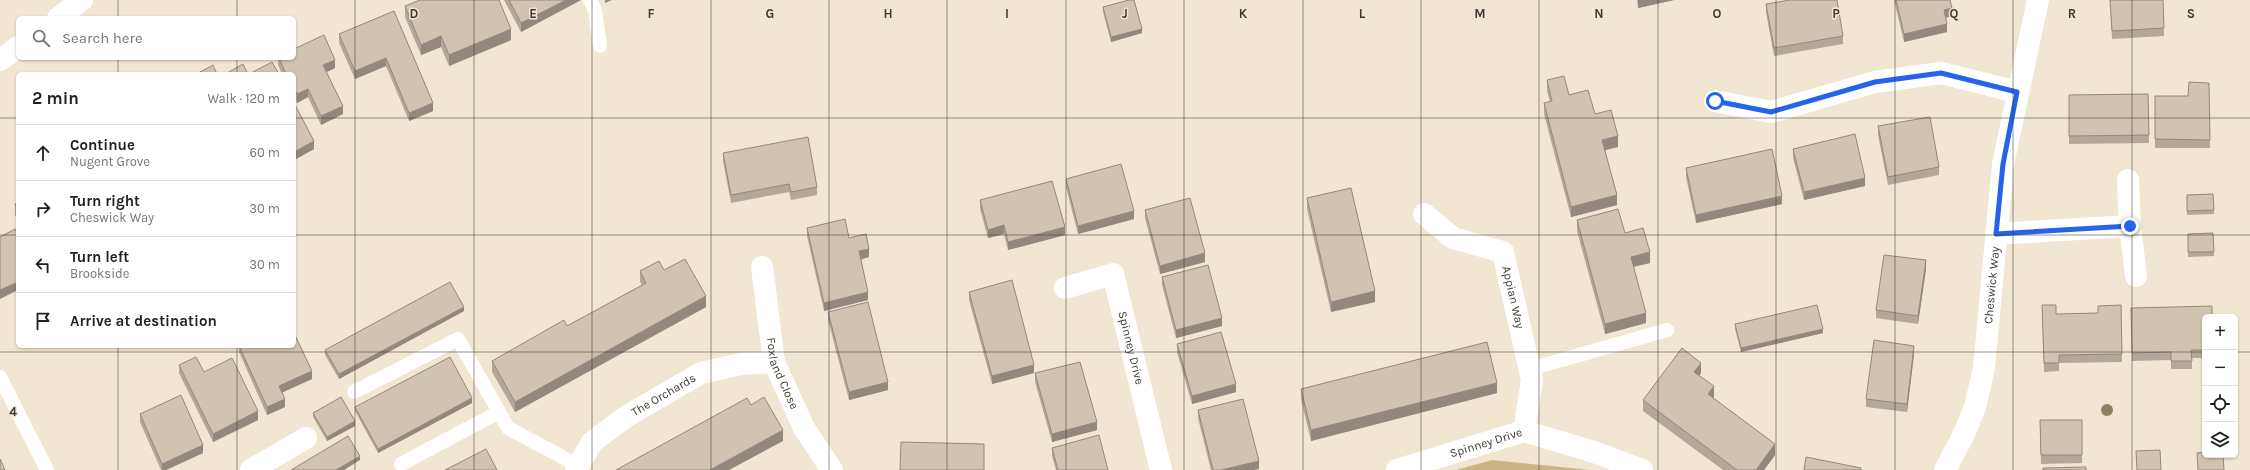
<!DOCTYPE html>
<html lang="en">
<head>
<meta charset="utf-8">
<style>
	:root { --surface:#fff; --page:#f2f2f2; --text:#202124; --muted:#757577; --line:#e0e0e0 }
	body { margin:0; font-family:Karla,sans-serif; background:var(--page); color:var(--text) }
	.controls { position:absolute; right:12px; bottom:12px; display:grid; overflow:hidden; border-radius:6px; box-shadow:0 1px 3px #0004 }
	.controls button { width:36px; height:36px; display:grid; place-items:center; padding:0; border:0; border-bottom:1px solid var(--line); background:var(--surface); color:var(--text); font:20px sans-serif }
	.stop { position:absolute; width:12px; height:12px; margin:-9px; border:3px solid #2563eb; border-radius:50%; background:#fff }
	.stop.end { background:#2563eb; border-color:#fff; box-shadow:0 1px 4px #0008 }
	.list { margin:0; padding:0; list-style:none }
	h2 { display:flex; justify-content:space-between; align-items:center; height:52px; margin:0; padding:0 16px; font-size:17px }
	h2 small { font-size:13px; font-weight:400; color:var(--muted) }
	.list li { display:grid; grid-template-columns:26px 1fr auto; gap:12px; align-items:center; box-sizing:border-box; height:56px; padding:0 16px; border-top:1px solid var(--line) }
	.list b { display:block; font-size:15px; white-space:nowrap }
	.list p { margin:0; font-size:13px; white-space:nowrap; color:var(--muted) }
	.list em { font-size:13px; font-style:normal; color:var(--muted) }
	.icon { flex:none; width:22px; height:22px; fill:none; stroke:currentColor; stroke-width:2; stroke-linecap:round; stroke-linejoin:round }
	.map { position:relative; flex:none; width:2250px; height:470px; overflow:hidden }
	.search { position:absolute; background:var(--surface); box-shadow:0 1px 3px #0004; left:16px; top:16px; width:280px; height:44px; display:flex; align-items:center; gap:10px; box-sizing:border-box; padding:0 14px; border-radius:6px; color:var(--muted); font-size:15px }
	.panel { position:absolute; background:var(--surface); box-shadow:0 1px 3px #0004; left:16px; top:72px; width:280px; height:276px; border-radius:6px }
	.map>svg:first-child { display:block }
	.green { fill:#ccb384 }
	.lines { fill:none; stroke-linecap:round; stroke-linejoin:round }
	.lane { stroke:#fff; stroke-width:14 }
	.street { stroke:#fff; stroke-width:22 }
	.secondary { stroke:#fff; stroke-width:22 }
	.tree { fill:#8f8060 }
	.wall { fill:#b3a897 }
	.shaded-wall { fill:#92887b }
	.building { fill:#d0c3b0; stroke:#92887b }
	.route { stroke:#2563eb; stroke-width:5 }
	.grid { fill:none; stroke:#3f3b33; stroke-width:1; stroke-opacity:0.55 }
	.labels { text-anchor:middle; stroke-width:3; stroke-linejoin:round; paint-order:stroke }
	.street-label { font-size:12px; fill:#3f3b33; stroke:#f1e6d2 }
	.grid-label { font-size:13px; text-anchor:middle; font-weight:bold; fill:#3f3b33; stroke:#f1e6d2; stroke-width:3; stroke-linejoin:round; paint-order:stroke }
</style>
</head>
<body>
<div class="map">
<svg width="2250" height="470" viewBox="0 0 2250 470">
	<rect width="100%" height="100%" fill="#f1e6d2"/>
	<!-- green -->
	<path class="green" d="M1492 460 1590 470H1456Z"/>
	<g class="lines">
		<!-- lane -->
		<path class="lane" d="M590 0 595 10 600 46
			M1530 369 1667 330
			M0 377 47 470
			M354 392 458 339 508 428 577 465
			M401 464 499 412"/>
		<!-- street -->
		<g class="street">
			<path d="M1715 101 1771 112 1875 82 1941 73 2017 92"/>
			<path d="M2128 180 2130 226 2136 276"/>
			<path id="s1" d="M1424 214 1453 238 1503 252 1532 380 1524 431"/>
			<path d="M1996 234 2130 226"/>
			<path id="s2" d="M762 267 774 362 804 428 832 470"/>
			<path id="s3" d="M1065 288 1113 274 1161 470"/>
			<path d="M251 470 306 438"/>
			<path id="s4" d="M576 470 592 442 627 416 701 373 741 364 774 362"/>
			<path id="s5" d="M1397 470 1524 431 1594 452 1642 470"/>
			<path id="s6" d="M1945 470 1964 434 1975 407 1984 368 2003 164 2038 0"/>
		</g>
		<!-- secondary -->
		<path class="secondary" d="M58 18 82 0
			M0 60 18 47"/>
	</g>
	<!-- trees -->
	<circle class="tree" cx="2107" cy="410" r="6"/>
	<!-- wall -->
	<path class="wall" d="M504 0H581L521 32Z
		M1637 0H1674L1638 8Z
		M1894 0H1950L1952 16 1945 18 1947 32 1904 42Z
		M2110 0H2163L2164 36 2112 39Z
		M1766 4 1843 36V44L1774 56 1766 12Z
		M405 6 511 40 449 66 441 47 421 55 405 17Z
		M1103 7 1142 33 1111 42 1103 12Z
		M394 11 433 111 409 121 386 66 355 79 339 43V34Z
		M278 58H294L335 68 326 72 343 114 321 125 308 97 297 103 294 97V74H282L278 65Z
		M1547 80 1569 95 1595 114 1618 147 1605 150 1617 205 1571 217 1544 114V103L1550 102 1547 91Z
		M2209 83 2210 148H2155V96H2188Z
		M2148 94 2149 143 2069 144V95Z
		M294 103 314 149 296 159 294 156Z
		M1878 126 1939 167V175L1888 185 1878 135Z
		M1793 149 1865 186 1804 200 1793 158Z
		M723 153 817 187V195L791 200 789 192 731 203 723 161Z
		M1686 168 1782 204 1696 223 1686 177Z
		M1066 179 1134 219 1078 234 1066 187Z
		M2213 194 2214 214 2187 215V195Z
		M1307 198 1375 302 1331 312 1307 209Z
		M980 200 1065 235 1008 250 1004 234 988 238 980 209Z
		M18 203V220L15 215V204Z
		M1145 210 1205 262 1160 274 1145 218Z
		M1577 220 1650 263 1634 267 1646 323 1605 334 1577 231Z
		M807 228 849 238 869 257 861 259 868 300 824 311 807 236Z
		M2213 233 2214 256 2188 257V234Z
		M1926 269 1918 324 1876 318V310Z
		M664 270 706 307 515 412 492 372V361L567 326 642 285 640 282V271Z
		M1162 277 1222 326 1176 338 1162 285Z
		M969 292 1034 373 992 384 969 300Z
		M2042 305 2056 314 2098 313 2121 305 2122 362 2059 363V371L2044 372Z
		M2131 308 2205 317V358H2192V369H2171V360L2132 361Z
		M464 311 339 379 325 355V350Z
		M828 312 888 390 849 400 828 320Z
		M1735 324 1823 333 1741 352 1735 329Z
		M1177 344 1236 392 1192 404 1177 352Z
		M239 346H294L312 379 282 392 285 407 267 415 239 352Z
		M1914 354 1907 412 1866 407V399Z
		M179 365 258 420 213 442 179 373Z
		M1035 373 1097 430 1052 442 1035 382Z
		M1701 373 1699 376 1714 397 1713 398 1775 455 1764 470H1723L1643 411V400Z
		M1301 389 1497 393 1311 441 1301 399Z
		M472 403 378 453 355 411V407Z
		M1198 410 1259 469 1253 470H1211L1198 418Z
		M313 413 355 426 327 441 313 417Z
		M140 414 203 453 166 470H161L140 422Z
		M2082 420V463L2041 464 2040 428Z
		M1052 448 1108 470H1056L1052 456Z"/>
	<!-- shaded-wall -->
	<path class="shaded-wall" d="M566 0H581L521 32V23Z
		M605 0H612L605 3Z
		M1638 0H1674L1638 8Z
		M1952 8V16L1944 18V10Z
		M1947 24V32L1904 42V34Z
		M511 29V40L449 66V55Z
		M1142 29V33L1111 42V37Z
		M441 36V47L421 55V45Z
		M386 58V66L355 79V71Z
		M335 60V68L323 74V65Z
		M308 89V97L297 103V94Z
		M433 103V111L409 121V113Z
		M343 106V114L321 125V116Z
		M1618 136V147L1602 151V140Z
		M314 141V149L296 159V151Z
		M1865 178V186L1804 200V192Z
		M1617 195V205L1571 217V207Z
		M1782 196V204L1696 223V215Z
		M1134 211V219L1078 234V226Z
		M1004 225V234L988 238V230Z
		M1065 227V235L1008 250V242Z
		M869 249V257L859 260V251Z
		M1650 252V263L1631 267V257Z
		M1205 253V262L1160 274V266Z
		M1926 260V269L1918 324V316Z
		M18 282V290L0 299V290Z
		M1375 291V302L1331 312V302Z
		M868 292V300L824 311V303Z
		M706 296V307L515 412V402Z
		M464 307V311L339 379V374Z
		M1646 313V323L1605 334V324Z
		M1222 318V326L1176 338V330Z
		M1823 329V333L1741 352V348Z
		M1914 346V354L1907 412V404Z
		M1701 363V373L1694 383V372Z
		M1034 365V373L992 384V376Z
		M312 371V379L279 394V386Z
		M888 382V390L849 400V392Z
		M1497 383V393L1311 441V430Z
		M1236 384V392L1192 404V396Z
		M1714 386V397L1708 405V394Z
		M472 398V403L378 453V449Z
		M285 399V407L267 415V407Z
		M258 411V420L213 442V434Z
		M355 421V426L327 441V437Z
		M1097 422V430L1052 442V434Z
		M783 430V441L729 470H710Z
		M1775 444V455L1764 470H1756Z
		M203 445V453L166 470H162V464Z
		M360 456V460L344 470H336Z
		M1259 461V469L1253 470H1221Z"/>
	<!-- building -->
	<path class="building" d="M420 0H499L511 29 449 55 441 36 421 45 405 6Z
		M509 0H566L521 23Z
		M1129 0H1134L1142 29 1111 37 1103 7Z
		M1790 0H1837L1843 36 1774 48 1766 4Z
		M1896 0H1950L1952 8 1944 10 1947 24 1904 34Z
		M2110 0H2163L2164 28 2112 31Z
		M394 11 433 103 409 113 386 58 355 71 339 34Z
		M324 35 335 60 323 65 343 106 321 116 308 89 297 94 294 89V74H286L279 58H294V49Z
		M272 62 279 74H249Z
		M243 64 248 74H228L227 73Z
		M213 65 217 74H201L200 72Z
		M1564 76 1569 95 1588 90 1595 114 1611 110 1618 136 1602 140 1617 195 1571 207 1544 103 1552 101 1547 80Z
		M2189 82 2209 83 2210 140 2155 139V96H2188Z
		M2148 94 2149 135 2069 136V95Z
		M294 103 314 141 296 151 294 148Z
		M1930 117 1939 167 1888 177 1878 126Z
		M1855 134 1865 178 1804 192 1793 149Z
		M808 137 817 187 791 192 789 184 731 195 723 153Z
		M1772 149 1782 196 1696 215 1686 168Z
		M1121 164 1134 211 1078 226 1066 179Z
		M1052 181 1065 227 1008 242 1004 225 988 230 980 200Z
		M1351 188 1375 291 1331 302 1307 198Z
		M2213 194 2214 210 2187 211V195Z
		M1190 198 1205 253 1160 266 1145 210Z
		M18 203V210L15 204Z
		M1618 209 1625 233 1643 228 1650 252 1631 257 1646 313 1605 324 1577 220Z
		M845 219 849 238 866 234 869 249 859 251 868 292 824 303 807 228Z
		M15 229 18 236V282L0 290V237Z
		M2213 233 2214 252H2188V234Z
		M1884 255 1926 260 1918 316 1876 310Z
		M685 259 706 296 515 402 492 361 564 320 567 326 646 283 640 271 659 261 664 270Z
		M1208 265 1222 318 1176 330 1162 277Z
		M1012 280 1034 365 992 376 969 292Z
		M450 282 464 307 339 374 325 350Z
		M868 302 888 382 849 392 828 312Z
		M1817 305 1823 329 1741 348 1735 324Z
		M2042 305H2056V314L2098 313V306L2121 305 2122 354 2059 355V363H2044Z
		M2212 306V317H2205V350H2191L2192 361H2171V352L2132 353 2131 308Z
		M1221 332 1236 384 1192 396 1177 344Z
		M294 333 312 371 279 386 285 399 267 407 239 346H294Z
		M1874 340 1914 346 1907 404 1866 399Z
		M1487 342 1497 383 1311 430 1301 389Z
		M1682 348 1701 363 1694 372 1714 386 1708 394 1775 444 1756 470H1737L1643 400Z
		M196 357 204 372 232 358 258 411 213 434 179 365Z
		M450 357 472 398 378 449 355 407Z
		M1080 362 1097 422 1052 434 1035 373Z
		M181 395 203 445 162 464 140 414Z
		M341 397 355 421 327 437 313 413Z
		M764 397 783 430 710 470H616L747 398 751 405Z
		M1243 399 1259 461 1221 470H1213L1198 410Z
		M2040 420H2082V455H2041Z
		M1099 435 1108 470H1058L1052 448Z
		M348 436 360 456 336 470H291Z
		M901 442 984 444V470H900Z
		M486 449 497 470H445Z
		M2160 450 2161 470H2137L2136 451Z
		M2205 452V455H2223L2224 470H2198L2197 453Z
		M1806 457 1861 468V470H1804Z
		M0 459 5 470H0Z
		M2086 467V470H2043V468Z"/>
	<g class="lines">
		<!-- route -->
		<path class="route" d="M1715 101 1771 112 1875 82 1941 73 2017 92 2003 164 1996 234 2130 226"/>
	</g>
	<!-- grid -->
	<path class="grid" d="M118 0V18M237 0V18M355 0V470M474 0V470M592 0V470M711 0V470M829 0V470M947 0V470M1066 0V470M1184 0V470M1303 0V470M1421 0V470M1539 0V470M1658 0V470M1776 0V470M1895 0V470M2013 0V470M2132 0V470M118 58V74M237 58V74M0 118H18M294 118H2250M0 235H18M294 235H2250M118 346V470M237 346V470M0 352H2205M2235 352H2250"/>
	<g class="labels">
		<!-- street labels -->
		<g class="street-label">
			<text dy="4" stroke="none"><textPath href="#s6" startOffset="193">Cheswick Way</textPath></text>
			<text dy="4" stroke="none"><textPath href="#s1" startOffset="136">Appian Way</textPath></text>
			<text dy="4" stroke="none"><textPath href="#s3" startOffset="126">Spinney Drive</textPath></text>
			<text dy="4" stroke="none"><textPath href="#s2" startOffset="109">Foxland Close</textPath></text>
			<text dy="4" stroke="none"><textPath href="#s4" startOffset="118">The Orchards</textPath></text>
			<text dy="4" stroke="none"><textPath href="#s5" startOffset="93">Spinney Drive</textPath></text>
		</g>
	</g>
	<g class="grid-label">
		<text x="414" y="18">D</text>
		<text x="533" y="18">E</text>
		<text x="651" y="18">F</text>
		<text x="770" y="18">G</text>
		<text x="888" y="18">H</text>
		<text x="1007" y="18">I</text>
		<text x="1125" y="18">J</text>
		<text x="1243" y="18">K</text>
		<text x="1362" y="18">L</text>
		<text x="1480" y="18">M</text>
		<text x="1599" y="18">N</text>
		<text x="1717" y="18">O</text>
		<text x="1836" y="18">P</text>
		<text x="1954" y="18">Q</text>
		<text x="2072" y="18">R</text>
		<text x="2191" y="18">S</text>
		<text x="13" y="416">4</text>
	</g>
</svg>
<div class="controls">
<button>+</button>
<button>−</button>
<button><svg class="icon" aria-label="locate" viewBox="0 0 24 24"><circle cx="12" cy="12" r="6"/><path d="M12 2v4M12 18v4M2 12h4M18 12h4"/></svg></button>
<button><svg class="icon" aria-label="layers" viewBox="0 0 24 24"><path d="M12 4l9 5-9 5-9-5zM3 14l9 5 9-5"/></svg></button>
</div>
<div class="stop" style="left:1715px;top:101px"></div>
<div class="stop end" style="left:2130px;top:226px"></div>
<div class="search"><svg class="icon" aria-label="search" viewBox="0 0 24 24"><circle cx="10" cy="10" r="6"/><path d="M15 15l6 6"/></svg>Search here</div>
<section class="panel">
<h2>2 min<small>Walk · 120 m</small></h2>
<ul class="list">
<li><svg class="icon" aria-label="ahead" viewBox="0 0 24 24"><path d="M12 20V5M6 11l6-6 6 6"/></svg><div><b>Continue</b><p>Nugent Grove</p></div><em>60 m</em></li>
<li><svg class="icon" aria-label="right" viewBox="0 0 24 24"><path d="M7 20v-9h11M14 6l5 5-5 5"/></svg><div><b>Turn right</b><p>Cheswick Way</p></div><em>30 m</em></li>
<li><svg class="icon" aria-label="left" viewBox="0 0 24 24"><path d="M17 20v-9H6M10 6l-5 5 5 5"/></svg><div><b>Turn left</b><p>Brookside</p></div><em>30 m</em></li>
<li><svg class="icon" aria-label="arrive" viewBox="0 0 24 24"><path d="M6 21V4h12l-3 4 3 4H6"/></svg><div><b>Arrive at destination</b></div></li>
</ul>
</section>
</div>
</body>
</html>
